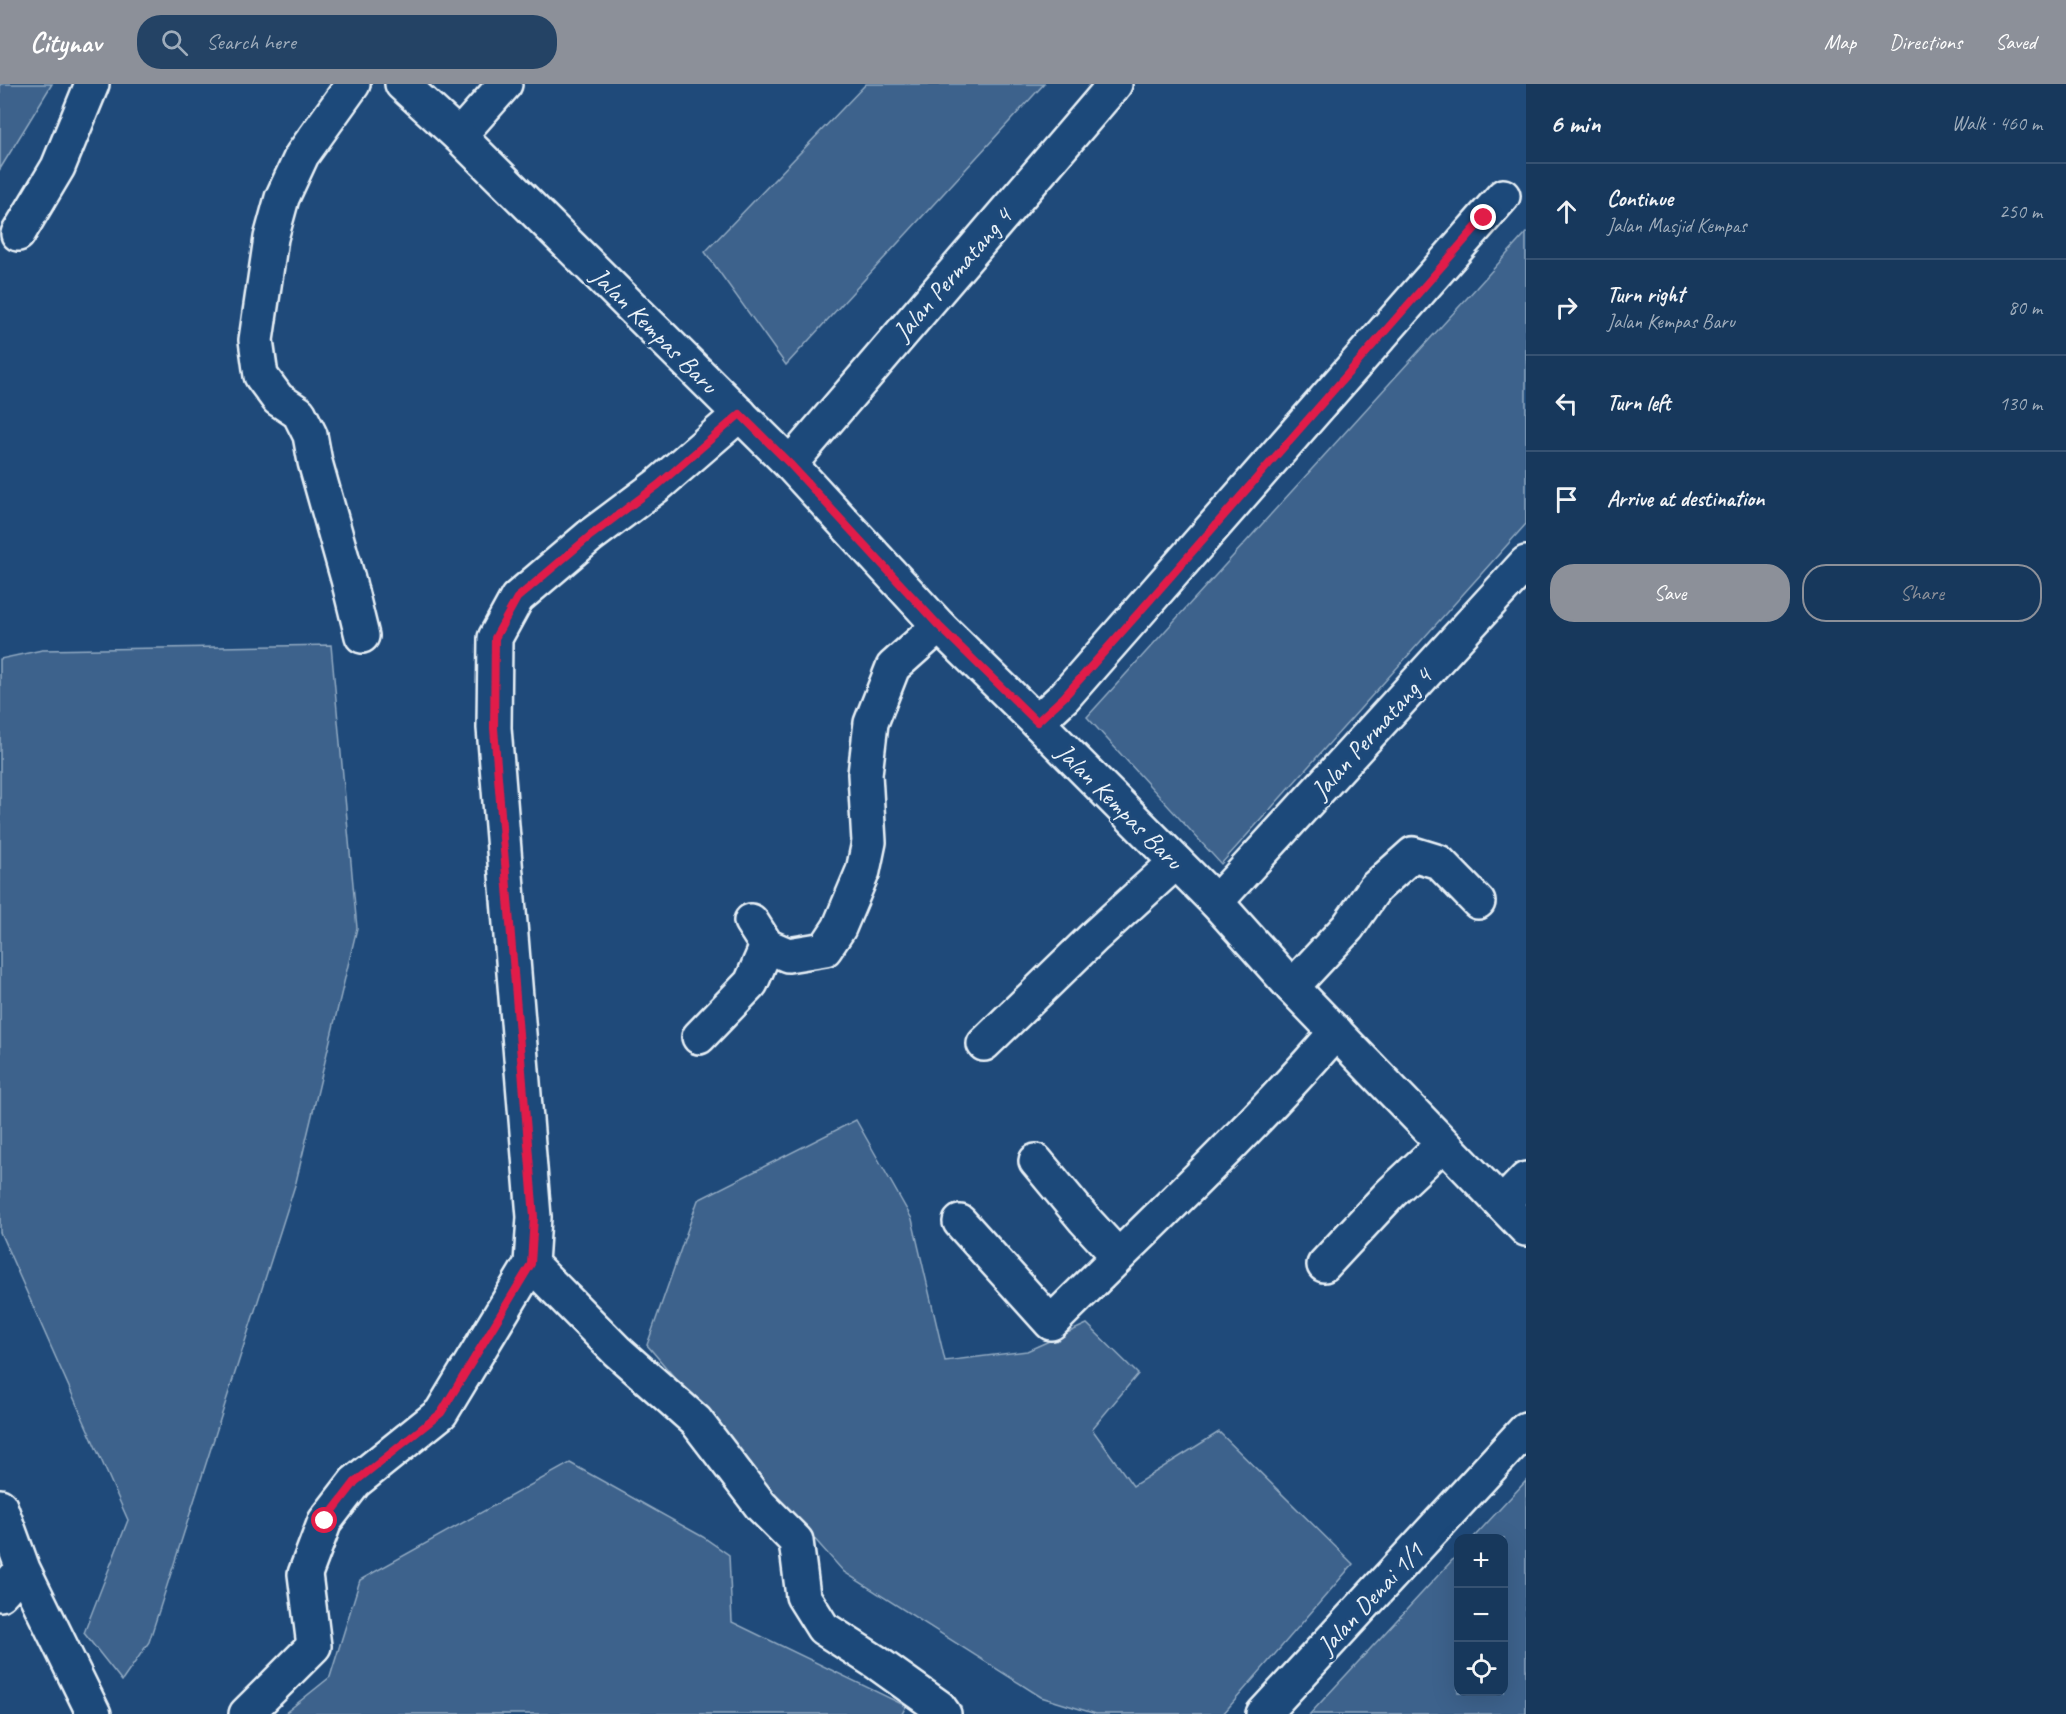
<!DOCTYPE html>
<html lang="en">
<head>
<meta charset="utf-8">
<style>
	:root { --surface:#17385c; --page:#244365; --text:#f1f3f6; --muted:#9eacbb; --line:#365272; --accent:#8c9099 }
	body { margin:0; font-family:Caveat,sans-serif; background:var(--page); color:var(--text) }
	.controls { position:absolute; right:18px; bottom:18px; display:grid; overflow:hidden; border-radius:12px; box-shadow:0 6px 24px #0002 }
	.controls button { width:54px; height:54px; display:grid; place-items:center; padding:0; border:0; border-bottom:2px solid var(--line); background:var(--surface); color:var(--text); font:30px sans-serif }
	.stop { position:absolute; width:18px; height:18px; margin:-14px; border:4px solid #e11d48; border-radius:50%; background:#fff }
	.stop.end { background:#e11d48; border-color:#fff; box-shadow:0 2px 6px #0008 }
	.list { margin:0; padding:0; list-style:none }
	h2 { display:flex; justify-content:space-between; align-items:center; height:78px; margin:0; padding:0 24px; font-size:26px }
	h2 small { font-size:20px; font-weight:400; color:var(--muted) }
	.list li { display:grid; grid-template-columns:39px 1fr auto; gap:18px; align-items:center; box-sizing:border-box; height:96px; padding:0 24px; border-top:2px solid var(--line) }
	.list b { display:block; font-size:22px; white-space:nowrap }
	.list p { margin:0; font-size:20px; white-space:nowrap; color:var(--muted) }
	.list em { font-size:20px; font-style:normal; color:var(--muted) }
	.actions { display:flex; gap:12px; padding:18px 24px }
	.actions a { flex:1; padding:14px 0; border:2px solid var(--accent); border-radius:24px; text-align:center; font-size:21px; color:var(--accent) }
	.actions .main { background:var(--accent); color:#fff }
	.icon { flex:none; width:33px; height:33px; fill:none; stroke:currentColor; stroke-width:2; stroke-linecap:round; stroke-linejoin:round }
	.map { position:relative; flex:none; width:1526px; height:1630px; overflow:hidden }
	header { display:flex; align-items:center; gap:36px; box-sizing:border-box; height:84px; padding:0 30px; background:var(--accent); color:#fff }
	header strong { font-size:28px }
	nav { display:flex; gap:33px; margin-inline-start:auto; font-size:21px }
	.search { width:420px; height:54px; background:var(--page); display:flex; align-items:center; gap:15px; box-sizing:border-box; padding:0 21px; border-radius:24px; color:var(--muted); font-size:22px }
	main { display:flex }
	aside { flex:1; background:var(--surface) }
	.map>svg:first-child { display:block }
	.green { fill:#3c628c; stroke:#92aac2; stroke-width:1.5 }
	.lines { fill:none; stroke-linecap:round; stroke-linejoin:round }
	.minor-casing { stroke:#e8f1f8; stroke-width:38 }
	.major-casing { stroke:#e8f1f8; stroke-width:38 }
	.minor { stroke:#1f4a7a; stroke-width:33 }
	.major { stroke:#1f4a7a; stroke-width:33 }
	.route { stroke:#e11d48; stroke-width:8 }
	.labels { text-anchor:middle; stroke-width:6; stroke-linejoin:round; paint-order:stroke }
	.street-label { font-size:26px; fill:#e8f1f8; stroke:#1f4a7a }
</style>
</head>
<body>
<header>
<strong>Citynav</strong>
<div class="search"><svg class="icon" aria-label="search" viewBox="0 0 24 24"><circle cx="10" cy="10" r="6"/><path d="M15 15l6 6"/></svg>Search here</div>
<nav><a>Map</a><a>Directions</a><a>Saved</a></nav>
</header>
<main>
<div class="map">
<svg width="1526" height="1630" viewBox="0 0 1526 1630">
	<rect width="100%" height="100%" fill="#1f4a7a"/>
	<filter id="ink" filterUnits="userSpaceOnUse"><feTurbulence type="fractalNoise" baseFrequency=".0167" numOctaves="2"/><feDisplacementMap in="SourceGraphic" scale="12" xChannelSelector="R" yChannelSelector="G"/><feConvolveMatrix kernelMatrix="1 2 1 2 8 2 1 2 1" color-interpolation-filters="sRGB"/></filter>
	<g filter="url(#ink)">
		<!-- green -->
		<path class="green" d="M0 0H52L0 85Z
			M866 0H1044L786 281 705 168Z
			M1526 149V440L1221 780 1087 633Z
			M331 561 357 844 296 1098 149 1558 122 1597 84 1549 128 1436 0 1148V575L42 566Z
			M856 1036 912 1135 945 1277 1027 1267 1087 1240 1138 1290 1092 1345 1133 1402 1219 1348 1353 1480 1223 1630H1096L1041 1613 844 1488 748 1380 647 1261 698 1116Z
			M570 1379 703 1453 729 1471 732 1538 906 1622 902 1630H284L330 1593 360 1496Z
			M1526 1397V1630H1310L1458 1470V1608H1504V1454H1473Z"/>
		<g class="lines">
			<!-- minor casing -->
			<g class="minor-casing">
				<path id="minor" d="M353 0 302 71 282 114 271 154 256 256 261 292 278 315 299 329 310 351 315 378 348 495 362 552
					M459 52 505 0
					M18 150 58 83 92 0
					M790 380 1115 0
					M1037 638 1064 613 1150 515 1503 112
					M1216 818 1526 479
					M767 862 788 871 825 865 839 844 863 787 869 758 865 690 871 639 893 583 939 542
					M1292 903 1348 843 1375 804 1413 770 1439 778 1478 818
					M699 953 751 899 767 862 751 837
					M984 960 1095 852 1176 778
					M1036 1077 1084 1135 1118 1172
					M1502 1120 1526 1095
					M960 1138 1051 1239C1147 1143 1247 1051 1336 948
					M531 1180 617 1267 696 1337 761 1422 796 1457 803 1512 823 1544 876 1578 939 1623 944 1630
					M1324 1181 1391 1109 1443 1060
					M0 1422 23 1485 94 1630
					M0 1510 23 1485
					M246 1630 314 1562 305 1490 325 1437 355 1398 441 1329 531 1180 534 1133 494 644 495 554 517 514 590 452 658 401 740 330
					M1263 1630 1526 1345"/>
			</g>
			<!-- major casing -->
			<g class="major-casing">
				<path id="major" d="M402 0 459 52 790 380 939 542 1037 638 1216 818 1292 903 1526 1145"/>
			</g>
			<!-- minor -->
			<use href="#minor" class="minor"/>
			<!-- major -->
			<use href="#major" class="major"/>
		</g>
	</g>
	<g class="lines" filter="url(#ink)">
		<!-- route -->
		<path class="route" d="M325 1437 355 1398 441 1329 531 1180 534 1133 494 644 495 554 517 514 590 452 658 401 740 330 790 380 939 542 1037 638 1064 613 1150 516 1484 134"/>
	</g>
	<g class="labels">
		<!-- street labels -->
		<g class="street-label">
			<text transform="translate(952 190) rotate(-49)" y="9">Jalan Permatang 4</text>
			<text transform="translate(655 246) rotate(45)" y="9">Jalan Kempas Baru</text>
			<text transform="translate(1371 649) rotate(-48)" y="9">Jalan Permatang 4</text>
			<text transform="translate(1120 722) rotate(45)" y="9">Jalan Kempas Baru</text>
			<text transform="translate(1370 1514) rotate(-47)" y="9">Jalan Denai 1/1</text>
		</g>
	</g>
</svg>
<div class="controls">
<button>+</button>
<button>−</button>
<button><svg class="icon" aria-label="locate" viewBox="0 0 24 24"><circle cx="12" cy="12" r="6"/><path d="M12 2v4M12 18v4M2 12h4M18 12h4"/></svg></button>
</div>
<div class="stop" style="left:325px;top:1437px"></div>
<div class="stop end" style="left:1484px;top:134px"></div>
</div>
<aside>
<h2>6 min<small>Walk · 460 m</small></h2>
<ul class="list">
<li><svg class="icon" aria-label="ahead" viewBox="0 0 24 24"><path d="M12 20V5M6 11l6-6 6 6"/></svg><div><b>Continue</b><p>Jalan Masjid Kempas</p></div><em>250 m</em></li>
<li><svg class="icon" aria-label="right" viewBox="0 0 24 24"><path d="M7 20v-9h11M14 6l5 5-5 5"/></svg><div><b>Turn right</b><p>Jalan Kempas Baru</p></div><em>80 m</em></li>
<li><svg class="icon" aria-label="left" viewBox="0 0 24 24"><path d="M17 20v-9H6M10 6l-5 5 5 5"/></svg><div><b>Turn left</b></div><em>130 m</em></li>
<li><svg class="icon" aria-label="arrive" viewBox="0 0 24 24"><path d="M6 21V4h12l-3 4 3 4H6"/></svg><div><b>Arrive at destination</b></div></li>
</ul>
<div class="actions"><a class="main">Save</a><a>Share</a></div>
</aside>
</main>
</body>
</html>
